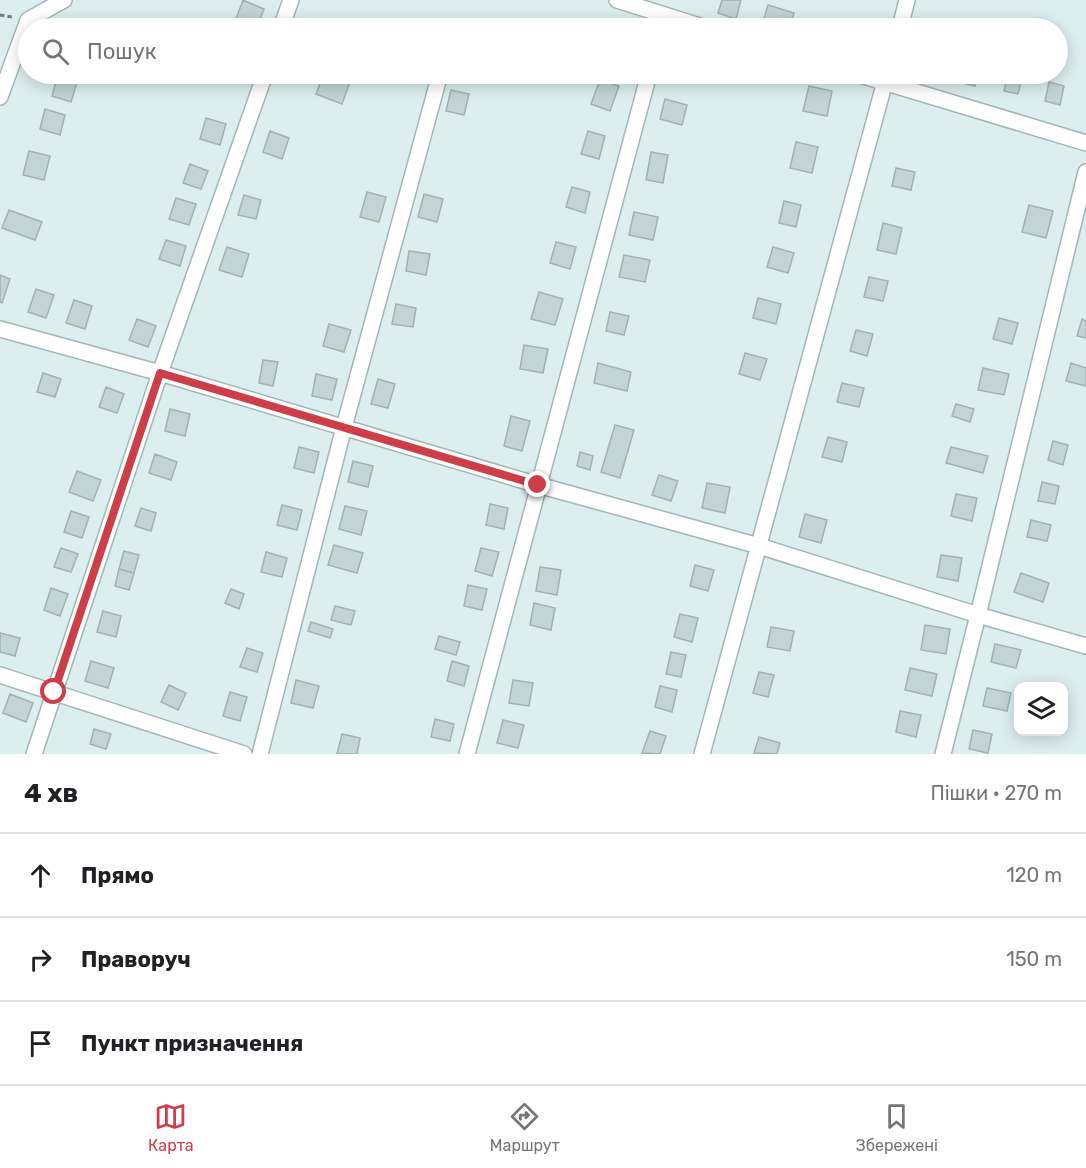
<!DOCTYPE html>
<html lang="uk">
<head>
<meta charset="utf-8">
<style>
	:root { --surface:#fff; --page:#f2f2f2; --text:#202124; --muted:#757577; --line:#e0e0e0; --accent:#ce3e49 }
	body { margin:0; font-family:Rubik,sans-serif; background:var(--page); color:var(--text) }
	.controls { position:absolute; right:18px; bottom:18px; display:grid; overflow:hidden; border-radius:12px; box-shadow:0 3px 15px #0003 }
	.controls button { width:54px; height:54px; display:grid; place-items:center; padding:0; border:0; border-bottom:2px solid var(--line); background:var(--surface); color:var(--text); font:30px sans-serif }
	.stop { position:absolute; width:18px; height:18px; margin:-14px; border:4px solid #ce3e49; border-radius:50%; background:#fff }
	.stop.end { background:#ce3e49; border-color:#fff; box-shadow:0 2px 6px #0008 }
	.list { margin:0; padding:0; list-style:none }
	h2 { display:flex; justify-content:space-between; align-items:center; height:78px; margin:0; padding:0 24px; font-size:26px }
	h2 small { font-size:20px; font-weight:400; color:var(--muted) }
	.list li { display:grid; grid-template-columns:39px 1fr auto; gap:18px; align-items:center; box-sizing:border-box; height:84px; padding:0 24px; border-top:2px solid var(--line) }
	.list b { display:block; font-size:22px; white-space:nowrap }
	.list em { font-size:20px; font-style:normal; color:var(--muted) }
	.icon { flex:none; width:33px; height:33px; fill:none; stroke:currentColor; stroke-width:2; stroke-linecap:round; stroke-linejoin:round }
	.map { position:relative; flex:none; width:1086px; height:754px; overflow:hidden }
	.search { position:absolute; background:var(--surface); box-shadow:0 3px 15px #0003; left:18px; right:18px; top:18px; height:66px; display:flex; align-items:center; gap:15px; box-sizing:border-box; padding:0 21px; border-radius:33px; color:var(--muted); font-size:22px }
	.sheet { height:330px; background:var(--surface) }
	nav { display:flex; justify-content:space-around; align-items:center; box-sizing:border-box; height:84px; border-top:2px solid var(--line); background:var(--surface); font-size:16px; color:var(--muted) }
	nav a { display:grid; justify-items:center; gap:3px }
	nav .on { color:var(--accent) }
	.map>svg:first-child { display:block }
	.building { fill:#c3d4d5; stroke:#a2b2b3; stroke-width:1.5 }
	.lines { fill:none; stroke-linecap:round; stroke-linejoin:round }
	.street-casing { stroke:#a5b5b6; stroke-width:18 }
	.path { stroke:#737f7f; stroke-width:3; stroke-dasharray:4.5 3; stroke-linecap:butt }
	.street { stroke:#fff; stroke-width:15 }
	.route { stroke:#ce3e49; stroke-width:8 }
</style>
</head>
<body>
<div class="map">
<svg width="1086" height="754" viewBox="0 0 1086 754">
	<rect width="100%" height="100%" fill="#ddeeef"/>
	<!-- building -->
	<path class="building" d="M243 0 264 9 257 27 236 19Z
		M722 0H741L736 19 718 13Z
		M768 5 794 13 789 28H761Z
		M829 21 849 27V28H827Z
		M58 74 78 79 71 102 52 96Z
		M324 74H337L351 79 342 104 316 94Z
		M961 74H979L975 86 959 82Z
		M1008 74 1022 77 1018 94 1004 91Z
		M600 80 619 86 610 111 591 104Z
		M1049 82 1064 86 1060 105 1045 101Z
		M809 86 832 91 827 116 803 111Z
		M451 90 469 94 464 115 446 111Z
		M665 99 687 105 682 125 660 119Z
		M45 109 65 115 60 135 40 129Z
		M206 118 226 124 220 145 200 139Z
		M270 131 289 138 282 159 263 152Z
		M588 131 605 136 599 159 581 154Z
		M796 142 818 147 812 173 790 168Z
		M29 151 50 156 44 180 23 175Z
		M651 152 668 155 663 183 646 180Z
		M190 164 208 171 201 189 183 183Z
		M896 168 915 172 911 190 892 186Z
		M572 187 590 192 585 213 566 207Z
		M367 192 386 197 379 222 360 217Z
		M424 194 443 199 437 222 418 217Z
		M244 195 261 200 256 219 238 215Z
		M176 198 196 204 189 225 169 219Z
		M784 201 801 205 796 227 779 223Z
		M1029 205 1053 211 1046 238 1022 232Z
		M9 210 42 222 35 240 2 228Z
		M634 212 658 217 653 240 629 235Z
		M883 223 902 228 896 254 877 250Z
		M166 240 186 246 180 266 159 259Z
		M556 242 576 247 570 269 550 263Z
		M227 247 249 254 242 277 219 270Z
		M773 247 794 253 788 273 767 267Z
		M409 251 430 254 426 275 406 271Z
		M624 255 650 260 645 282 619 277Z
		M0 275 10 279 2 303 0 302Z
		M869 277 888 281 883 301 864 297Z
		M36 289 54 295 46 318 28 312Z
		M539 292 563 299 555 325 531 319Z
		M758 298 781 304 776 324 753 318Z
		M74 300 92 306 85 329 66 323Z
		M396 304 416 308 413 327 392 324Z
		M610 312 629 316 624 335 606 331Z
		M999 318 1018 323 1012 344 993 339Z
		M137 319 156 326 148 347 129 340Z
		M1082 319 1086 321V338L1077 336Z
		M329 324 351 330 344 352 323 346Z
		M856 330 873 334 867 356 850 351Z
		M524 345 548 349 543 373 520 369Z
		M745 353 767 359 760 380 739 374Z
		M263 360 278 362 273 386 259 383Z
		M598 363 631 372 627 391 594 383Z
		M1071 363 1086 368V386L1066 381Z
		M983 368 1009 374 1004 395 978 390Z
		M43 373 61 379 55 397 37 392Z
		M316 374 337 379 332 400 312 396Z
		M378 379 395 384 388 408 371 404Z
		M842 383 864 388 859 407 837 402Z
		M106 387 124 394 117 413 99 407Z
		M956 404 974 409 970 422 952 416Z
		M170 409 190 414 185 436 165 431Z
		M511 416 530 421 522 451 504 446Z
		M615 425 634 430 620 478 601 472Z
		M828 437 847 442 842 462 822 457Z
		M1053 441 1068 445 1063 465 1048 460Z
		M299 447 319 452 314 473 294 468Z
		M951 447 988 456 983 473 946 463Z
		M580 452 593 456 590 470 577 466Z
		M155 454 177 462 171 480 149 473Z
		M353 461 373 466 368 487 348 482Z
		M77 471 101 480 93 501 69 492Z
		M659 475 678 481 671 501 652 495Z
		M1042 482 1059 486 1055 504 1038 501Z
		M707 483 730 487 725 513 702 508Z
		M956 494 977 498 972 521 951 516Z
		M490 504 508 508 504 529 486 525Z
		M282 505 302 510 297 530 277 525Z
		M345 506 367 511 361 535 339 529Z
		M141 508 156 513 151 531 135 526Z
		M71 511 89 517 82 538 64 532Z
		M805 514 827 520 821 543 799 537Z
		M1031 520 1051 525 1047 541 1027 537Z
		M334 545 363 553 357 573 328 565Z
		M61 548 78 554 71 572 54 567Z
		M481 548 499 552 492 576 475 571Z
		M124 551 139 555 134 573 119 569Z
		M266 552 287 558 282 577 261 572Z
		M941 555 962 558 958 581 937 577Z
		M695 565 714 570 708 591 690 586Z
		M540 567 561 570 557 595 536 591Z
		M119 569 134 573 129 590 115 586Z
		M1021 573 1049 583 1043 602 1014 592Z
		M468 585 487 589 482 610 464 606Z
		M51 588 68 594 60 616 44 610Z
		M231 589 244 594 239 609 225 603Z
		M534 603 555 608 551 630 530 625Z
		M335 606 355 611 351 625 331 620Z
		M103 611 121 616 116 637 97 632Z
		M680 614 698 618 692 642 674 637Z
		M311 622 333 629 330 638 308 631Z
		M925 625 950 629 946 654 921 650Z
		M771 627 794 631 790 651 767 647Z
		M0 633 20 638 15 656 0 652Z
		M439 636 460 642 456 655 435 649Z
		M995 644 1021 650 1016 668 991 662Z
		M247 648 263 653 257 672 240 667Z
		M671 652 686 655 681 677 666 674Z
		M91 661 114 668 108 688 85 681Z
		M452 661 469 666 464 686 447 681Z
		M910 668 937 674 932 696 905 690Z
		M759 672 774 675 768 697 753 693Z
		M296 680 319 686 313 708 291 703Z
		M513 680 533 683 529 706 509 703Z
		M169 685 186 693 178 710 161 702Z
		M660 686 677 690 672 712 655 707Z
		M987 688 1011 693 1007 711 983 706Z
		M230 692 247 697 240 721 223 716Z
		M10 694 33 703 26 722 3 713Z
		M900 711 921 715 916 737 896 732Z
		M435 719 454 724 450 741 431 737Z
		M503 720 524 725 518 748 497 743Z
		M94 729 111 734 106 749 90 744Z
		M973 730 992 734 988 753 969 749Z
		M650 731 666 736 660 754 642 753Z
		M342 734 360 738 357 754H337Z
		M759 737 780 743 777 754 754 753Z"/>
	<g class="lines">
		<!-- street casing -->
		<g class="street-casing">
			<path id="street" d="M617 0 706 28
				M281 28 291 0
				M900 28 907 0
				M857 74 1086 143
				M0 97 28 20 64 0
				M0 329 160 373 538 485 759 546 978 615 1086 646
				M0 675 244 754
				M34 754 160 373 265 74
				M260 754 344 427 440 74
				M467 754 649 74
				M702 754 887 74
				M943 754 978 615 1086 172"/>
		</g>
		<!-- path -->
		<path class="path" d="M0 15 12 17"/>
		<!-- street -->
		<use href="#street" class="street"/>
	</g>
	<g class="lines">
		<!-- route -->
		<path class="route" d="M54 692 160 373 538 485"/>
	</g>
</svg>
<div class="controls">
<button><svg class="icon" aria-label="layers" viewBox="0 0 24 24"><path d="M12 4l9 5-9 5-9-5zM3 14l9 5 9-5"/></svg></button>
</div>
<div class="stop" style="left:54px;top:692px"></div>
<div class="stop end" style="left:538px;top:485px"></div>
<div class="search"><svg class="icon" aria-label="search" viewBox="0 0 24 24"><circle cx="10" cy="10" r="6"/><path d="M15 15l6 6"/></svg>Пошук</div>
</div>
<section class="sheet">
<h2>4 хв<small>Пішки · 270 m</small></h2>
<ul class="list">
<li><svg class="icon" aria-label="ahead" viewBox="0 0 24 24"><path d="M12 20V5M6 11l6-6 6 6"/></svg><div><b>Прямо</b></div><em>120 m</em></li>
<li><svg class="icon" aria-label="right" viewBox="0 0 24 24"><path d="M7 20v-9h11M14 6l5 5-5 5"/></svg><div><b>Праворуч</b></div><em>150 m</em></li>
<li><svg class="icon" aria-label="arrive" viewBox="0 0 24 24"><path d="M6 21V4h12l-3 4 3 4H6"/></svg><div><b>Пункт призначення</b></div></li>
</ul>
</section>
<nav>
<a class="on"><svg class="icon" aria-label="map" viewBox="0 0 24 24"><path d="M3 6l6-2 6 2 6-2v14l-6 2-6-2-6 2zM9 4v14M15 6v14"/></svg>Карта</a>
<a><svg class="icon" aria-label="directions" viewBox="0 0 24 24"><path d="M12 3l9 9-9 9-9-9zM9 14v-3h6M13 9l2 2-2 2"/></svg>Маршрут</a>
<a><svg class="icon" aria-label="saved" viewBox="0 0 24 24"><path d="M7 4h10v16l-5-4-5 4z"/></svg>Збережені</a>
</nav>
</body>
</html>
